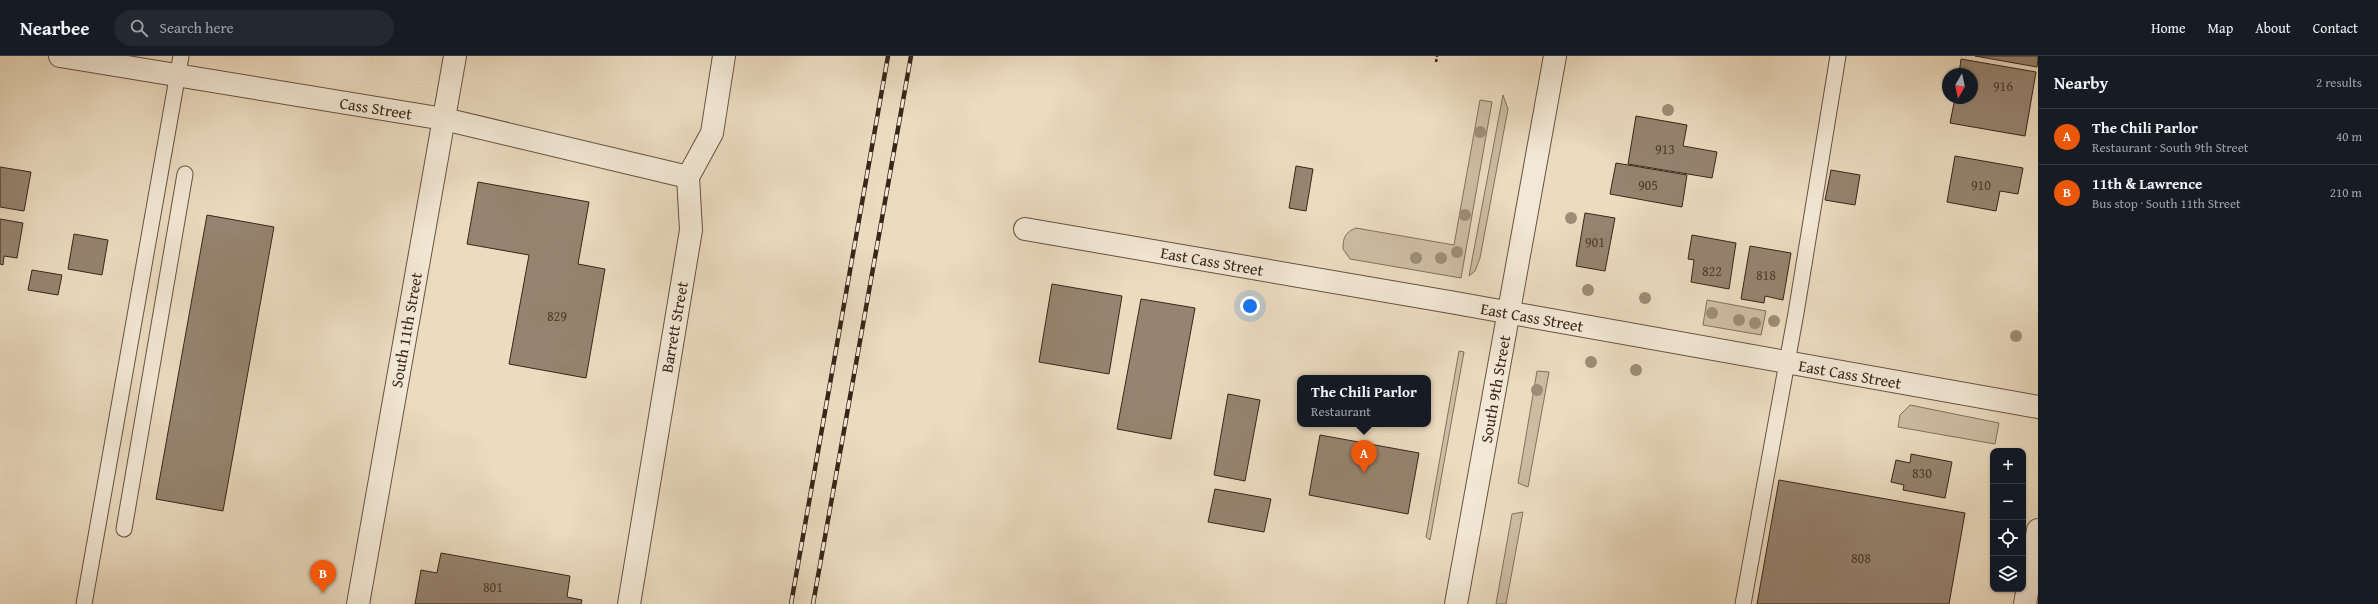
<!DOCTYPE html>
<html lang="en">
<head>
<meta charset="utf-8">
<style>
	:root { --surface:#171b24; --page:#242831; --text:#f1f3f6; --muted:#9ea1a6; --line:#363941; --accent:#ea580c }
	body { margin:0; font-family:"Gentium Book Plus",serif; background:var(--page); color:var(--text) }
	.controls { position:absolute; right:12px; bottom:12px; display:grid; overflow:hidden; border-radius:8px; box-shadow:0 1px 3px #0004 }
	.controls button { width:36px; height:36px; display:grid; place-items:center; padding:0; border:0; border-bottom:1px solid var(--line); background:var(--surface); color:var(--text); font:20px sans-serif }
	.compass { position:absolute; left:1942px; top:12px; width:36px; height:36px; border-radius:50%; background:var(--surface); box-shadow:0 1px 3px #0004; rotate:189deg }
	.you { position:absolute; left:1250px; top:250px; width:14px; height:14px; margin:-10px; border:3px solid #fff; border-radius:50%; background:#1a73e8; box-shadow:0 0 0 6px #1a73e833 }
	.badge { display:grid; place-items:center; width:26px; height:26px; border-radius:50%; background:var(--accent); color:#fff; font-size:13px; font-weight:700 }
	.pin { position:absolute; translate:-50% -33px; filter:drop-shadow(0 1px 2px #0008) }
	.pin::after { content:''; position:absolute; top:21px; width:14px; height:12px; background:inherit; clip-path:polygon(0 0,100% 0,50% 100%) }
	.popup { position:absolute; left:1297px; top:319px; width:134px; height:52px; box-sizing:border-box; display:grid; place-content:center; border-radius:8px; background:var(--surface); filter:drop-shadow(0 1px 3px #0005); font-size:13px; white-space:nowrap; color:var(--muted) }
	.popup b { font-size:15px; color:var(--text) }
	.popup::after { content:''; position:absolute; left:50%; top:100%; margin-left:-8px; border:8px solid transparent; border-top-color:var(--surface) }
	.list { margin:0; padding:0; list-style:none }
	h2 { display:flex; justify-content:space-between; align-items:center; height:52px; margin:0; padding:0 16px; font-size:17px }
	h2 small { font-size:13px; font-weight:400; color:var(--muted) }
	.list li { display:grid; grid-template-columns:26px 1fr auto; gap:12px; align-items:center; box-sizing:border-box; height:56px; padding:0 16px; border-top:1px solid var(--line) }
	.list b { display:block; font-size:15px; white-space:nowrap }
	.list p { margin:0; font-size:13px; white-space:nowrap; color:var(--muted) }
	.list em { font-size:13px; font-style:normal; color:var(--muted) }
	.icon { flex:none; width:22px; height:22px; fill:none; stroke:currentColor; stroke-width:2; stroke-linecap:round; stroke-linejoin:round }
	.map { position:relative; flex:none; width:2038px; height:548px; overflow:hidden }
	header { display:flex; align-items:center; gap:24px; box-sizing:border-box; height:56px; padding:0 20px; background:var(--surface); border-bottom:1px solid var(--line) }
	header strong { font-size:19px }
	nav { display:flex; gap:22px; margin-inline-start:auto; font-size:14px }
	.search { width:280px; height:36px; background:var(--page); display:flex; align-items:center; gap:10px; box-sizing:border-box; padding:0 14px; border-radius:22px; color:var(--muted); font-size:15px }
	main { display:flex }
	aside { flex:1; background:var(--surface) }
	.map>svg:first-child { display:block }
	.green { fill:#cdbca3; stroke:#83705e }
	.building { fill:#968470; stroke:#39251a }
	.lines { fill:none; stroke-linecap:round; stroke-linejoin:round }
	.service-casing { stroke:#665243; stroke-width:17 }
	.minor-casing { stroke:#665243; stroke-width:24 }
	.tertiary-casing { stroke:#665243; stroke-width:24 }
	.path { stroke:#39251a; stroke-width:2.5; stroke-dasharray:3 2; stroke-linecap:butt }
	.service { stroke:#f2e8d5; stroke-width:15 }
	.minor { stroke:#f2e8d5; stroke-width:22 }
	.tertiary { stroke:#f2e8d5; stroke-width:22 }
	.rail-casing { stroke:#39251a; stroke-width:4.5 }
	.rail { stroke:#f2e8d5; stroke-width:3; stroke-dasharray:9; stroke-linecap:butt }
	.tree { fill:#9d8c77 }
	.labels { text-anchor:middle; stroke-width:3; stroke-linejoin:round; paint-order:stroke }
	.number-label { font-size:14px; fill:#503d30 }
	.street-label { font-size:16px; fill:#39251a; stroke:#f2e8d5 }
</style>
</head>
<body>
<header>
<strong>Nearbee</strong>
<div class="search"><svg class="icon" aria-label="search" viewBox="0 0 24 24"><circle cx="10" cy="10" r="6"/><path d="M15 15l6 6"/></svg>Search here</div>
<nav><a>Home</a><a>Map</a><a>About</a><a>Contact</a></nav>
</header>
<main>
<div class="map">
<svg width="2038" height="548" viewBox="0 0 2038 548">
	<rect width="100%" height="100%" fill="#ebdbbf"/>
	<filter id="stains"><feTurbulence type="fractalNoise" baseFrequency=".005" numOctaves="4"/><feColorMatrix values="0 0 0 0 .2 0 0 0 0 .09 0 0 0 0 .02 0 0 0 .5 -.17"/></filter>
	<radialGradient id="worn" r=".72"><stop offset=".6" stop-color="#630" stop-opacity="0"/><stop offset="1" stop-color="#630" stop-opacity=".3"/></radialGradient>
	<!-- green -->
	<path class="green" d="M1503 39 1508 53 1480 202 1475 215 1469 220Z
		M1480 44 1492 46 1461 222 1350 203 1343 193C1343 182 1345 176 1356 172L1454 189Z
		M1707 244 1766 255 1761 279 1703 269Z
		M1459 295 1464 296 1430 484 1426 481Z
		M1537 315 1549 316 1528 431 1518 427Z
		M1910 349 1999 367 1995 388 1898 371 1900 359Z
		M1523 456 1506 548H1496L1512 458Z"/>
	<!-- building -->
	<path class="building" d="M1975 0H2038V3L2037 11Z
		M1961 3 2036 16 2025 80 1950 67 1955 42H1972V18H1959Z
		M1636 60 1687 69 1683 90 1717 96 1712 122 1628 108Z
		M1955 100 2023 112 2018 138 2000 135 1996 155 1947 146Z
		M1616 107 1687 119 1682 151 1610 138Z
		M1296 110 1313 113 1306 155 1289 152Z
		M0 111 31 116 24 155 0 151Z
		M1831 114 1860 119 1855 149 1825 144Z
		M478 126 589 146 578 208 605 213 586 322 509 308 529 199 467 188Z
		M1585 157 1615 162 1605 215 1576 210Z
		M207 159 274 171 223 455 156 443Z
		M0 163 23 167 17 202 4 200 3 209 0 208Z
		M74 178 108 184 102 219 68 213Z
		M1692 179 1736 187 1729 233 1691 226 1694 204 1688 203Z
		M1750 190 1791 197 1783 244 1765 240 1764 247 1741 243Z
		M32 214 62 219 58 239 28 234Z
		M1052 228 1122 240 1109 318 1039 306Z
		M1141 243 1195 252 1171 383 1117 373Z
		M1228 338 1260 344 1245 425 1214 419Z
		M1320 379 1419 397 1408 458 1309 439Z
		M1911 398 1952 406 1945 442 1903 434 1904 429 1891 426 1896 404 1910 407Z
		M1779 424 1965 457 1949 548H1757Z
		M1215 433 1271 443 1264 476 1208 466Z
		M441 497 570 520 567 541 582 544 581 548H415L421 514 437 517Z"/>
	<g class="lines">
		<!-- service casing -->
		<g class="service-casing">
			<path id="service" d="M124 473 185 118
				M84 548 181 0
				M1743 548 1796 257 1838 0"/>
		</g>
		<!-- minor casing -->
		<g class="minor-casing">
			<path id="minor" d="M60 0 444 63 688 121
				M1025 173 1450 246 2038 351
				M629 548 691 174 688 121 712 77 724 0
				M1456 548 1555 0
				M2025 548 2038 474"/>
		</g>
		<!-- tertiary casing -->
		<g class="tertiary-casing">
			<path id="tertiary" d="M358 548 455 0"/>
		</g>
		<!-- path -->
		<path class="path" d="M1436 6 1437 0"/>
		<!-- service -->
		<use href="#service" class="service"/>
		<!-- minor -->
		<use href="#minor" class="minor"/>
		<!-- tertiary -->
		<use href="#tertiary" class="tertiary"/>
		<!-- rail casing -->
		<g class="rail-casing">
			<path id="rail" d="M791 548 888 0
				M813 548 911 0"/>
		</g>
		<!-- rail -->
		<use href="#rail" class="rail"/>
	</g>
	<!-- trees -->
	<g class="tree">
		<circle cx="1668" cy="54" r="6"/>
		<circle cx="1480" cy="76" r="6"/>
		<circle cx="1465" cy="159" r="6"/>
		<circle cx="1571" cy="162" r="6"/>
		<circle cx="1457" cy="196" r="6"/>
		<circle cx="1416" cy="202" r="6"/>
		<circle cx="1441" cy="202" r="6"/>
		<circle cx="1588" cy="234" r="6"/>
		<circle cx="1645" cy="242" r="6"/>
		<circle cx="1712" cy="257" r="6"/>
		<circle cx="1739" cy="264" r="6"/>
		<circle cx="1774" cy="265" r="6"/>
		<circle cx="1755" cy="267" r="6"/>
		<circle cx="2016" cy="280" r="6"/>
		<circle cx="1591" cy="306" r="6"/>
		<circle cx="1636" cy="314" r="6"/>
		<circle cx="1537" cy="334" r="6"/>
	</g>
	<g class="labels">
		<!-- number labels -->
		<g class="number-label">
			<text x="2003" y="35">916</text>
			<text x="1665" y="98">913</text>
			<text x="1648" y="134">905</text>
			<text x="1981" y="134">910</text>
			<text x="1595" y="191">901</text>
			<text x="1712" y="220">822</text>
			<text x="1766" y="224">818</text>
			<text x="557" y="265">829</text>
			<text x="1922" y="422">830</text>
			<text x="1861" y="507">808</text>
			<text x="493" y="536">801</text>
		</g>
		<!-- street labels -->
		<g class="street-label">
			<text transform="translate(376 52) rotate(9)" y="6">Cass Street</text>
			<text transform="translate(1212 205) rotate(10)" y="6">East Cass Street</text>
			<text transform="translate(1532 261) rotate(10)" y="6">East Cass Street</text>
			<text transform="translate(674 271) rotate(-80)" y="6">Barrett Street</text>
			<text transform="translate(406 274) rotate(-80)" y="6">South 11th Street</text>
			<text transform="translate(1850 318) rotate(10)" y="6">East Cass Street</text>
			<text transform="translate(1495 333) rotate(-80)" y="6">South 9th Street</text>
		</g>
	</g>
	<rect width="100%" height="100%" filter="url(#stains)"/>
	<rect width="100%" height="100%" fill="url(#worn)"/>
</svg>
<div class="controls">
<button>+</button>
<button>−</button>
<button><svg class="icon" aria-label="locate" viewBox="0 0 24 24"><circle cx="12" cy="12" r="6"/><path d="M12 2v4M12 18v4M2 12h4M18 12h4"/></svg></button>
<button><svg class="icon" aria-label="layers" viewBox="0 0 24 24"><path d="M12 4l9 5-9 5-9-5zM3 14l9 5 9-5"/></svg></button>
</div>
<svg class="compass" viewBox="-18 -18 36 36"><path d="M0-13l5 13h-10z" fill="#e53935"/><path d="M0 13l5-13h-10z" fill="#9ea1a6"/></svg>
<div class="you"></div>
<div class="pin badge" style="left:1364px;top:417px">A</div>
<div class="popup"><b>The Chili Parlor</b>Restaurant</div>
<div class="pin badge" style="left:323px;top:537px">B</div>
</div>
<aside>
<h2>Nearby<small>2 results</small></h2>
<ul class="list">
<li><span class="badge">A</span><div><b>The Chili Parlor</b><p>Restaurant · South 9th Street</p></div><em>40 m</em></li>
<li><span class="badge">B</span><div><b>11th &amp; Lawrence</b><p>Bus stop · South 11th Street</p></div><em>210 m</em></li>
</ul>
</aside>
</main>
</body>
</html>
